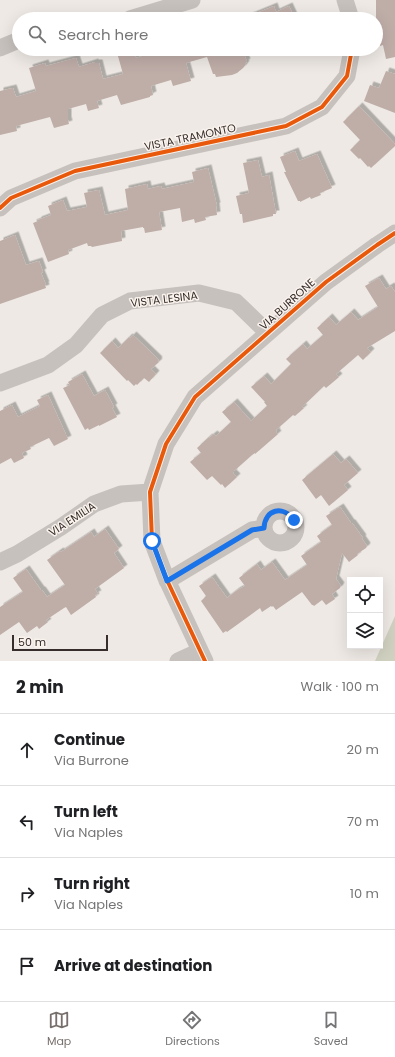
<!DOCTYPE html>
<html lang="en">
<head>
<meta charset="utf-8">
<style>
	:root { --surface:#fff; --page:#f2f2f2; --text:#202124; --muted:#757577; --line:#e0e0e0; --accent:#776f6c }
	body { margin:0; font-family:Poppins,sans-serif; background:var(--page); color:var(--text) }
	.controls { position:absolute; right:12px; bottom:12px; display:grid; overflow:hidden; border-radius:0px; box-shadow:0 4px 16px #0002 }
	.controls button { width:36px; height:36px; display:grid; place-items:center; padding:0; border:0; border-bottom:1px solid var(--line); background:var(--surface); color:var(--text); font:20px sans-serif }
	.scale { position:absolute; left:12px; bottom:10px; width:96px; box-sizing:border-box; padding-left:4px; border:2px solid #372e2b; border-top:0; font-size:11px; line-height:14px; white-space:nowrap; color:#372e2b; -webkit-text-stroke:3px #f9f2ed; paint-order:stroke }
	.stop { position:absolute; width:12px; height:12px; margin:-9px; border:3px solid #1a73e8; border-radius:50%; background:#fff }
	.stop.end { background:#1a73e8; border-color:#fff; box-shadow:0 1px 4px #0008 }
	.list { margin:0; padding:0; list-style:none }
	h2 { display:flex; justify-content:space-between; align-items:center; height:52px; margin:0; padding:0 16px; font-size:17px }
	h2 small { font-size:13px; font-weight:400; color:var(--muted) }
	.list li { display:grid; grid-template-columns:26px 1fr auto; gap:12px; align-items:center; box-sizing:border-box; height:72px; padding:0 16px; border-top:1px solid var(--line) }
	.list b { display:block; font-size:15px; white-space:nowrap }
	.list p { margin:0; font-size:13px; white-space:nowrap; color:var(--muted) }
	.list em { font-size:13px; font-style:normal; color:var(--muted) }
	.icon { flex:none; width:22px; height:22px; fill:none; stroke:currentColor; stroke-width:2; stroke-linecap:round; stroke-linejoin:round }
	.map { position:relative; flex:none; width:395px; height:661px; overflow:hidden }
	.search { position:absolute; background:var(--surface); box-shadow:0 4px 16px #0002; left:12px; right:12px; top:12px; height:44px; display:flex; align-items:center; gap:10px; box-sizing:border-box; padding:0 14px; border-radius:22px; color:var(--muted); font-size:15px }
	.sheet { height:340px; background:var(--surface) }
	nav { display:flex; justify-content:space-around; align-items:center; box-sizing:border-box; height:56px; border-top:1px solid var(--line); background:var(--surface); font-size:11px; color:var(--muted) }
	nav a { display:grid; justify-items:center; gap:2px }
	nav .on { color:var(--accent) }
	.map>svg:first-child { display:block }
	.green { fill:#d0d1c0 }
	.building { fill:#bfada8; filter:url(#shadow) }
	.lines { fill:none; stroke-linecap:round; stroke-linejoin:round }
	.minor { stroke:#c7c1bd; stroke-width:17 }
	.cycleway-casing { stroke:#f9f2ed; stroke-width:6 }
	.cycleway { stroke:#e8590c; stroke-width:4 }
	.route { stroke:#1a73e8; stroke-width:5 }
	.labels { text-anchor:middle; stroke-width:3; stroke-linejoin:round; paint-order:stroke }
	.street-label { font-size:11px; fill:#372e2b; stroke:#f9f2ed }
</style>
</head>
<body>
<div class="map">
<svg width="395" height="661" viewBox="0 0 395 661">
	<defs>
		<filter id="shadow"><feDropShadow dx="3.5" dy="-3.5" stdDeviation="0" flood-color="#0004"/></filter>
	</defs>
	<rect width="100%" height="100%" fill="#eee9e4"/>
	<!-- green -->
	<path class="green" d="M395 616V661H375Z"/>
	<!-- building -->
	<path class="building" d="M376 0H395V57L386 59 383 45 380 46 376 28Z
		M274 6 276 12 289 6 295 19H242Z
		M116 49H133L136 58 158 51 157 49H242L247 62 245 63 246 64 243 68 237 73 232 75 216 77 215 74H213L207 57 186 63 191 81 173 86 171 80 151 86 153 95 150 96V97L121 105 117 95 97 101 99 108 88 111 86 104 68 109V120L69 124 54 128 50 117 16 126 17 131 0 135V91L13 88 16 97 36 91 29 68 45 63 46 66 76 58 79 67 95 62V63H99L103 79 123 74Z
		M386 71 395 74V113L364 101 370 85 379 88Z
		M359 106 395 144V146L371 168 369 166 368 167 360 158 359 159 350 150 360 140 343 122Z
		M295 151 299 161 317 154 332 188 320 193 321 195 311 199 310 197 300 202V201H298L284 172H286L280 157Z
		M258 160 262 177 269 175 276 214H273V216L243 223 242 214H240L236 196 249 193 243 163Z
		M208 168 217 206H216L217 215 205 217 206 220 195 223 194 219 182 222 180 208 159 212 162 230 145 233 144 228H143V227L121 231 122 241 92 247 91 246H88L87 243 68 250 69 254 48 262 33 223 38 221V220L51 215 48 206 63 200 67 211 87 207 84 193 99 190 105 215 128 210 125 189 147 184 148 189 161 186 162 189 194 182 192 172Z
		M15 235 26 265 39 261 43 272 41 273 46 285H45L46 288 0 304V241Z
		M379 278 386 289 391 286 395 292V331L367 348 371 352 363 360 358 355 336 374 339 377 326 388 324 386 302 407 304 408 295 416 293 415 276 430 277 431 276 432 278 434 255 454V453L252 455 234 471V472L233 473 237 477 225 488 222 484 221 485 212 476 207 480 190 462 201 453 197 448 209 437V438L214 434 216 436 231 422 222 412 234 402 251 421 267 406 264 402H265L251 387 264 376 271 384 291 364 286 359 303 344 307 349 323 335 317 328 329 317 336 325 351 312 358 320 378 307 365 286Z
		M133 335 159 360 158 361 159 362 151 369 156 374 149 382 144 378 137 385 136 384 134 386 128 380 127 381 100 353 112 341 118 348 129 337 130 338Z
		M82 374 94 396 105 390 114 407 112 408 117 417 99 426V425L89 430 88 428 85 430 63 388 70 385 68 382Z
		M48 395 68 439 54 446 49 438 30 447 31 449 22 453 24 458 14 463 11 458 0 464V411L12 405 18 417 40 406 37 400Z
		M333 454 341 463 346 459 358 473 344 485 348 490 329 506 321 495 316 499 302 480Z
		M340 507 351 523H352L363 538 362 539 367 546 366 548 357 554 358 555 349 562 342 553 336 579 341 586 340 587V588L332 594 335 599 326 605 322 600 314 606 313 605H312L302 592 276 610 273 606 272 607 271 606 262 612 260 608 227 632 226 631 223 633 201 601 206 596 199 586 212 577 227 598 236 591 245 586 239 578 244 574 257 564 261 570 272 562 285 580 307 565 301 556 321 542 317 536 332 525 326 516Z
		M105 529 119 549 114 553 124 568 95 589 98 594 95 595 96 597 71 615 66 607 64 608 46 620 48 622 39 629 37 626 27 633 19 622 0 635V607L23 592 13 578 26 569 41 590H42L47 597 65 585 47 560 60 551 61 552 91 532 94 537Z"/>
	<g class="lines">
		<!-- minor -->
		<path class="minor" d="M345 0 351 19
			M130 19 192 0
			M0 48 19 40
			M0 208 11 198 75 171 286 126 322 107 347 76 352 49
			M0 383 48 365 76 345 102 315 130 301 199 293 236 302 268 333
			M264 527a16 16 0 1 1 32 0a16 16 0 1 1-32 0Z
			M0 562 17 554 61 527 94 504 121 494 150 492
			M167 581 252 530 264 528
			M178 661 200 651
			M205 661 166 578 152 541 150 492 166 444 195 397 326 282 377 245 395 233"/>
		<!-- cycleway casing -->
		<g class="cycleway-casing">
			<path id="cycleway" d="M0 208 11 198 75 171 286 126 322 107 347 76 352 49
				M205 661 166 578 152 541 150 492 166 444 195 397 326 282 377 245 395 233"/>
		</g>
		<!-- cycleway -->
		<use href="#cycleway" class="cycleway"/>
	</g>
	<g class="lines">
		<!-- route -->
		<path class="route" d="M152 541 167 581 252 530 264 528C265 509 283 505 294 520"/>
	</g>
	<g class="labels">
		<!-- street labels -->
		<g class="street-label">
			<text transform="translate(190 137) rotate(-12)" y="4">VISTA TRAMONTO</text>
			<text transform="translate(164 299) rotate(-7)" y="4">VISTA LESINA</text>
			<text transform="translate(287 304) rotate(-42)" y="4">VIA BURRONE</text>
			<text transform="translate(72 519) rotate(-33)" y="4">VIA EMILIA</text>
		</g>
	</g>
</svg>
<div class="controls">
<button><svg class="icon" aria-label="locate" viewBox="0 0 24 24"><circle cx="12" cy="12" r="6"/><path d="M12 2v4M12 18v4M2 12h4M18 12h4"/></svg></button>
<button><svg class="icon" aria-label="layers" viewBox="0 0 24 24"><path d="M12 4l9 5-9 5-9-5zM3 14l9 5 9-5"/></svg></button>
</div>
<div class="scale">50 m</div>
<div class="stop" style="left:152px;top:541px"></div>
<div class="stop end" style="left:294px;top:520px"></div>
<div class="search"><svg class="icon" aria-label="search" viewBox="0 0 24 24"><circle cx="10" cy="10" r="6"/><path d="M15 15l6 6"/></svg>Search here</div>
</div>
<section class="sheet">
<h2>2 min<small>Walk · 100 m</small></h2>
<ul class="list">
<li><svg class="icon" aria-label="ahead" viewBox="0 0 24 24"><path d="M12 20V5M6 11l6-6 6 6"/></svg><div><b>Continue</b><p>Via Burrone</p></div><em>20 m</em></li>
<li><svg class="icon" aria-label="left" viewBox="0 0 24 24"><path d="M17 20v-9H6M10 6l-5 5 5 5"/></svg><div><b>Turn left</b><p>Via Naples</p></div><em>70 m</em></li>
<li><svg class="icon" aria-label="right" viewBox="0 0 24 24"><path d="M7 20v-9h11M14 6l5 5-5 5"/></svg><div><b>Turn right</b><p>Via Naples</p></div><em>10 m</em></li>
<li><svg class="icon" aria-label="arrive" viewBox="0 0 24 24"><path d="M6 21V4h12l-3 4 3 4H6"/></svg><div><b>Arrive at destination</b></div></li>
</ul>
</section>
<nav>
<a class="on"><svg class="icon" aria-label="map" viewBox="0 0 24 24"><path d="M3 6l6-2 6 2 6-2v14l-6 2-6-2-6 2zM9 4v14M15 6v14"/></svg>Map</a>
<a><svg class="icon" aria-label="directions" viewBox="0 0 24 24"><path d="M12 3l9 9-9 9-9-9zM9 14v-3h6M13 9l2 2-2 2"/></svg>Directions</a>
<a><svg class="icon" aria-label="saved" viewBox="0 0 24 24"><path d="M7 4h10v16l-5-4-5 4z"/></svg>Saved</a>
</nav>
</body>
</html>
